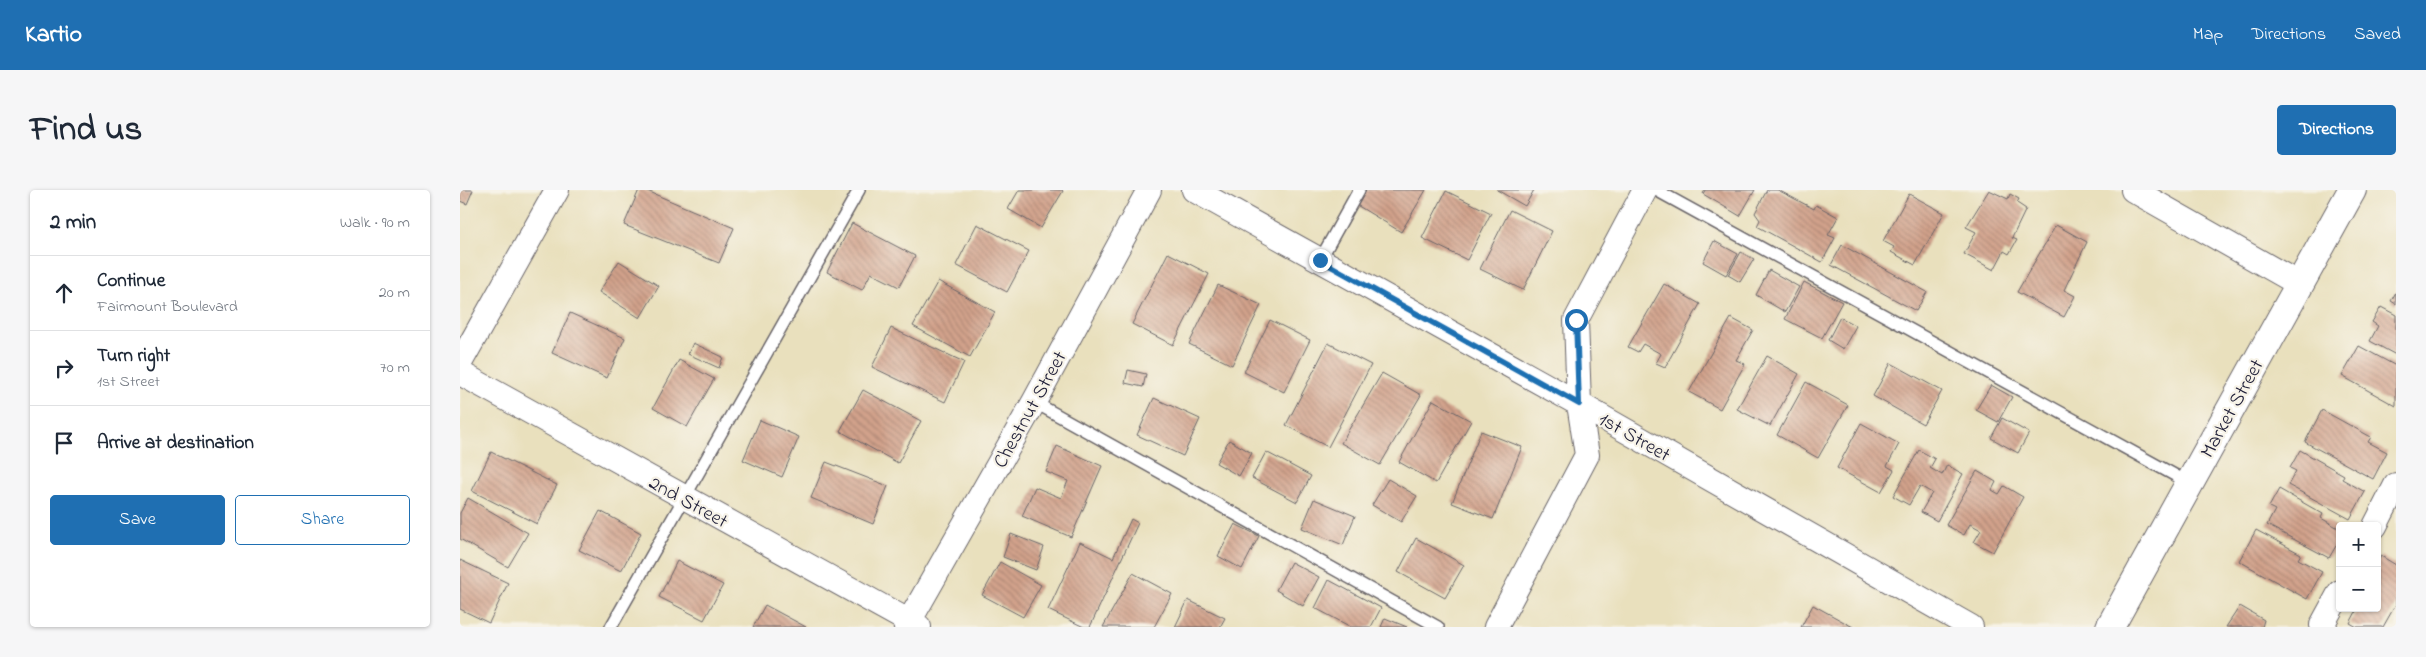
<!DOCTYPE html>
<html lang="en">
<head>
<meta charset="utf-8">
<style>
	:root { --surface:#fff; --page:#f6f6f7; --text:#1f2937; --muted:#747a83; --line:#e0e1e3; --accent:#1f6fb2 }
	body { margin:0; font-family:"Indie Flower",sans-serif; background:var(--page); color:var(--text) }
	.controls { position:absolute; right:15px; bottom:15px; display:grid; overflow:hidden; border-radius:5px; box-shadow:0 1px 4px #0004 }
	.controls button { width:45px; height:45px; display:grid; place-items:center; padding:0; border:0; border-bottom:1px solid var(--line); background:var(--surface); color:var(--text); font:25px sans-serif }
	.stop { position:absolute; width:15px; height:15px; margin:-11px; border:4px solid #1f6fb2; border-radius:50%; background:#fff }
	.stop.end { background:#1f6fb2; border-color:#fff; box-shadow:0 1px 5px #0008 }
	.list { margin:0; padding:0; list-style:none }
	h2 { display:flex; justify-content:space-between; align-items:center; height:65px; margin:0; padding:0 20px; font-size:21px }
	h2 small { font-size:16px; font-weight:400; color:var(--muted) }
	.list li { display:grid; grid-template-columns:32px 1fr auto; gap:15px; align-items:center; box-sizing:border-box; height:75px; padding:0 20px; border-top:1px solid var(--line) }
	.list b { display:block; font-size:19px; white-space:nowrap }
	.list p { margin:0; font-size:16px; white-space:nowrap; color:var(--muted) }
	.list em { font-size:16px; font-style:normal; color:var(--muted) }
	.actions { display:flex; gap:10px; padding:15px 20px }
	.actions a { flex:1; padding:11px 0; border:1px solid var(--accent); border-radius:5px; text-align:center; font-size:18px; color:var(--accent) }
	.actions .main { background:var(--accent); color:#fff }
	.icon { flex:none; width:28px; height:28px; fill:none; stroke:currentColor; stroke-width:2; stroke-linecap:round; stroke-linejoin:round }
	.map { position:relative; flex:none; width:1936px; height:437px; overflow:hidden; border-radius:5px }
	header { display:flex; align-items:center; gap:30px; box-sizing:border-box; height:70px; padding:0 25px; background:var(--accent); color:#fff }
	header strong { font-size:24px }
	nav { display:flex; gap:28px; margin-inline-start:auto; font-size:18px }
	.intro { display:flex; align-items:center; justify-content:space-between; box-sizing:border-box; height:120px; padding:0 30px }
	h1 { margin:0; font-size:35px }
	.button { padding:12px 22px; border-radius:5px; background:var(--accent); color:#fff; font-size:18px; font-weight:700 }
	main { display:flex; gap:30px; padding:0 30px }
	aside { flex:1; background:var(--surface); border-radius:5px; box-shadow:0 1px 4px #0004 }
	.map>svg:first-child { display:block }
	.building { fill:url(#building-back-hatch) }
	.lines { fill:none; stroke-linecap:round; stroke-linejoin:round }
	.service-casing { stroke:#686468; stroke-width:14 }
	.minor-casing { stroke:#686468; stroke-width:26 }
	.primary-casing { stroke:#686468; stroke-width:30 }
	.service { stroke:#fff; stroke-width:11 }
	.minor { stroke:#fff; stroke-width:24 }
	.primary { stroke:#fff; stroke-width:28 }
	.route { stroke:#1f6fb2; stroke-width:6 }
	.labels { text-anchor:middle; stroke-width:4.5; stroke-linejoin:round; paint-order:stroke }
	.street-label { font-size:20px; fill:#22223b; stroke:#f7f3e8 }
</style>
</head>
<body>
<header>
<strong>Kartio</strong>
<nav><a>Map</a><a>Directions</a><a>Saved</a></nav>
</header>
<div class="intro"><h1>Find us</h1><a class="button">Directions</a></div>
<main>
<aside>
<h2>2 min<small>Walk · 90 m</small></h2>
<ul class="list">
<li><svg class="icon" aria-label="ahead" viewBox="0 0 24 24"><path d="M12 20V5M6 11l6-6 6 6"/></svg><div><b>Continue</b><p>Fairmount Boulevard</p></div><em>20 m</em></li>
<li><svg class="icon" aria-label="right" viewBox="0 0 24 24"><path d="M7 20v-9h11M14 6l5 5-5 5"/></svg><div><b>Turn right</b><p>1st Street</p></div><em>70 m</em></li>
<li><svg class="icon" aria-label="arrive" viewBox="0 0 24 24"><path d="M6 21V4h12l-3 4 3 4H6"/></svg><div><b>Arrive at destination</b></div></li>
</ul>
<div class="actions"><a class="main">Save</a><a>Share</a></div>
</aside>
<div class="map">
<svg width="1936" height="437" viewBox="0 0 1936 437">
	<defs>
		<pattern id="building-back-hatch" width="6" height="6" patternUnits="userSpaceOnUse" patternTransform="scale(1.25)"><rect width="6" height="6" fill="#d2a28b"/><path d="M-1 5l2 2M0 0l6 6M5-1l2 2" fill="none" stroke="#aa8473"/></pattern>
	</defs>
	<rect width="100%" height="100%" fill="#f7f3e8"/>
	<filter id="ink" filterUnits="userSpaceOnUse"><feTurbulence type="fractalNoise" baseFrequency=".02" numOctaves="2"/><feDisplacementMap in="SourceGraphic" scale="10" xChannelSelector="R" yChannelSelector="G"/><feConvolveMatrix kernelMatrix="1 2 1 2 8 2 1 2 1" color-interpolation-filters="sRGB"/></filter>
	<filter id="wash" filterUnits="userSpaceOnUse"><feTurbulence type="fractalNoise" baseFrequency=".0096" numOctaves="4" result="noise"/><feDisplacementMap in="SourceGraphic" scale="20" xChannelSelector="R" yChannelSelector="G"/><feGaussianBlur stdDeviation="1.12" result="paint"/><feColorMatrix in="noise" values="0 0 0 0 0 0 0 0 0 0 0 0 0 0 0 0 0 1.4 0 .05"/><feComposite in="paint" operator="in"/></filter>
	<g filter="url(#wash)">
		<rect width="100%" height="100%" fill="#e9e0bd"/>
		<g id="blocks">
			<!-- building -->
			<path class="building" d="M0 0H13L7 14 0 11Z
				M179 0H185L274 38 259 73 164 35Z
				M559 0H602L603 1 581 38 548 19Z
				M904 0H966L941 42 895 14Z
				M1037 0H1074L1065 16Z
				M1245 0H1295L1280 26 1243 4Z
				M1307 0H1318L1354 19 1356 15 1378 27 1368 45 1375 48 1362 72 1297 36 1300 30 1295 23Z
				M1529 0 1548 9 1550 4 1559 9 1557 13 1566 19 1552 48 1557 50 1549 64 1544 61 1534 80 1504 64 1516 42 1506 37Z
				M986 1 1031 23 1007 70 962 48Z
				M1449 4 1484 23 1455 75 1431 62 1434 57 1423 51Z
				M1050 20 1092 41 1063 100 1020 79Z
				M392 33 455 66 439 97 411 83 402 100 367 82Z
				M517 34 569 61 547 102 496 75Z
				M1596 35 1627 52 1604 100 1615 106 1604 127 1557 102Z
				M1254 51 1278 64 1266 85 1243 72Z
				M1382 55 1467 102 1456 121 1371 75Z
				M1281 62 1294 69 1280 92 1268 85Z
				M708 63 749 84 713 155 672 134Z
				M159 71 199 96 180 128 139 102Z
				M1309 80 1339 97 1325 122 1296 105Z
				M478 91 535 122 510 167 453 136Z
				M1344 92 1382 112 1362 148 1325 129Z
				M1204 94 1240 114 1205 177 1196 173 1201 164 1183 154 1178 162 1168 157Z
				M758 95 801 115 772 175 729 154Z
				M1936 102V114L1931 111Z
				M1921 117 1936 125V165L1910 151 1918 136 1912 132Z
				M110 123 165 148 147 188 92 163Z
				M1380 127 1396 136 1383 159 1368 150Z
				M1271 128 1293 140 1276 170 1285 174 1260 219 1229 202Z
				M810 130 850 150 824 202 784 182Z
				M431 138 504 172 485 212 412 177Z
				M233 153 263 167 259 178 228 164Z
				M868 153 911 175 868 257 826 235Z
				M1899 156 1936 176V216L1882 186Z
				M1307 166 1339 184 1310 236 1277 219Z
				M219 170 254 189 227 237 193 218Z
				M1431 173 1482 201 1463 234 1413 206Z
				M668 180 686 184 683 197 665 193Z
				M922 183 961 205 920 275 881 253Z
				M1346 192 1388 215 1358 268 1317 245Z
				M1531 195 1552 207 1538 232 1516 220Z
				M403 200 461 231 438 273 380 241Z
				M694 208 740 229 723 266 677 245Z
				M973 210 1011 231 976 293 939 272Z
				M1862 220 1911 247 1908 252 1927 262 1913 289 1845 252Z
				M1542 228 1569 243 1558 263 1531 248Z
				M300 230 339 247 322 287 283 270Z
				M1401 233 1439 254 1427 276 1434 280 1421 302 1377 278Z
				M1021 241 1062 257 1033 329 992 313Z
				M769 250 792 263 779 286 756 273Z
				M597 256 642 276 611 347 562 326 575 297 601 308 608 291 586 282Z
				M1459 260 1475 269 1470 278 1482 285 1487 275 1503 284 1477 331 1461 322 1472 303 1460 296 1449 315 1433 306Z
				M1840 260 1884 285 1882 289 1905 302 1890 329 1828 295 1836 281 1830 278Z
				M31 262 97 295 77 334 12 301Z
				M806 262 851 286 837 312 792 288Z
				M366 272 428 296 413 334 351 308Z
				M1517 281 1536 292 1532 300 1539 304 1544 296 1563 307 1533 362 1514 352 1521 340 1510 334 1504 345 1486 335Z
				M928 289 957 306 941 332 912 315Z
				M1819 299 1863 324 1861 328 1880 339V349L1869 368 1807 335 1815 320 1809 317Z
				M8 308 68 343 48 377 0 349V323Z
				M854 309 895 326 883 355 842 338Z
				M140 321 181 343 161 381 119 360Z
				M671 329 678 333 630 437H624L588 420 620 352 653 368Z
				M775 334 799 346 782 379 758 366Z
				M1796 340 1841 364 1838 369 1862 382 1847 409 1779 371Z
				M551 344 584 357 576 380 543 367Z
				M956 348 1004 375 985 408 938 382Z
				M1921 366 1936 375V414L1923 437H1897L1890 433 1898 418H1917V373Z
				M0 370 48 393 29 433 0 419Z
				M217 371 263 395 244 430 199 407Z
				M540 372 581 395 563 427 522 405Z
				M831 372 859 387 843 416 816 400Z
				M673 383 712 404 694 437H643Z
				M869 390 921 418 911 437H891L855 418Z
				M728 410 765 428 760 437H715Z
				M305 415 346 437H293Z
				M1353 415 1393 437H1341Z
				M1780 416 1804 430 1802 437H1766Z
				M925 428 947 437H921Z"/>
		</g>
	</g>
	<g filter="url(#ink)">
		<use href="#blocks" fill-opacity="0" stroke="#686468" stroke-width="1"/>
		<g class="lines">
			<!-- service casing -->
			<g class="service-casing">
				<path id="service" d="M1196 0 1729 293
					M860 70 899 0
					M574 212 978 437
					M151 437 399 0"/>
			</g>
			<!-- minor casing -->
			<g class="minor-casing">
				<path id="minor" d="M734 0 1119 214 1511 437
					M1673 0 1839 94
					M0 173 97 0
					M0 183 459 437
					M1915 336 1936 295
					M446 437 574 212 689 0
					M1036 437 1127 265 1119 214 1116 130 1185 0
					M1865 437 1862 435 1880 402"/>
			</g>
			<!-- primary casing -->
			<g class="primary-casing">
				<path id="primary" d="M1650 437 1892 0"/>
			</g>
			<!-- service -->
			<use href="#service" class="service"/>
			<!-- minor -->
			<use href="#minor" class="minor"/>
			<!-- primary -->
			<use href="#primary" class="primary"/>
		</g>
	</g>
	<g class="lines" filter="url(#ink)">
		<!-- route -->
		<path class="route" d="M860 70 1119 214 1116 130"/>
	</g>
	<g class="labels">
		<!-- street labels -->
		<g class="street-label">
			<text transform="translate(1771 218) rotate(-61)" y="7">Market Street</text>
			<text transform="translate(569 219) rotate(-61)" y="7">Chestnut Street</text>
			<text transform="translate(1175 246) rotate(30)" y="7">1st Street</text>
			<text transform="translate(229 311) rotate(29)" y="7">2nd Street</text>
		</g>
	</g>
</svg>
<div class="controls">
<button>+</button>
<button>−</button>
</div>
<div class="stop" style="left:1116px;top:130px"></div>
<div class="stop end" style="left:860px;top:70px"></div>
</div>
</main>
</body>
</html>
